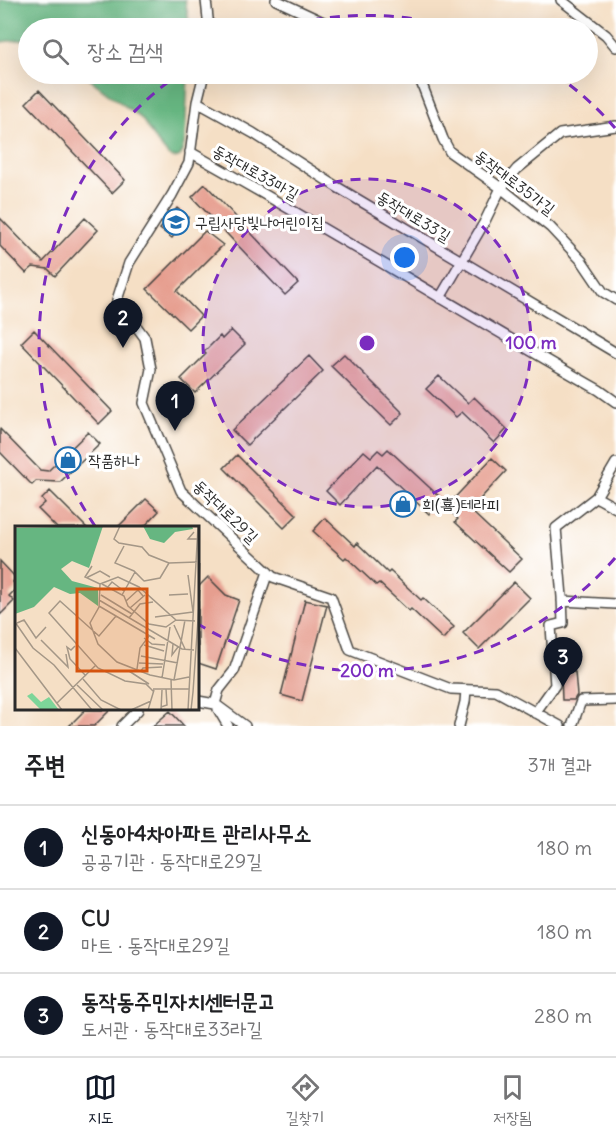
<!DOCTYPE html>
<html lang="ko">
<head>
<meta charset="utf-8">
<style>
	:root { --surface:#fff; --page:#f2f2f2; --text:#202124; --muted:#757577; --line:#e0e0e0; --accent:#111827 }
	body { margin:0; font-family:Delius,"LXGW WenKai TC","Poor Story",sans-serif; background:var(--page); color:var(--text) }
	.you { position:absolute; left:405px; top:258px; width:21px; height:21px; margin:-15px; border:4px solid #fff; border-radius:50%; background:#1a73e8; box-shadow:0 0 0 9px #1a73e833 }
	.badge { display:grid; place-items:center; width:39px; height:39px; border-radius:50%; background:var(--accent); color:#fff; font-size:20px; font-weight:700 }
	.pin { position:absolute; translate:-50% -50px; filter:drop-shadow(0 2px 3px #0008) }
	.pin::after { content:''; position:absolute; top:32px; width:21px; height:18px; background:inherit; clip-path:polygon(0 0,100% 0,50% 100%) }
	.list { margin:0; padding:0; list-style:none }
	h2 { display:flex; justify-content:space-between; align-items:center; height:78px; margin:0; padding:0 24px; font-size:26px }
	h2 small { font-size:20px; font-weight:400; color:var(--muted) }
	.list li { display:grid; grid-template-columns:39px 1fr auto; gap:18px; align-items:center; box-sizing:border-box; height:84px; padding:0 24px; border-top:2px solid var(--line) }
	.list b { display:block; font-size:22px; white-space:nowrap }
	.list p { margin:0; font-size:20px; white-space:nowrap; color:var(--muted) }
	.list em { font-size:20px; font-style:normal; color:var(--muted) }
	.icon { flex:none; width:33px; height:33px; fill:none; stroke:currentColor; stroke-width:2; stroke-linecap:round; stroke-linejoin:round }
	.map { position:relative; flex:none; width:616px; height:726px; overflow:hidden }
	.search { position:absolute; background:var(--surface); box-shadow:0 6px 24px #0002; left:18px; right:18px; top:18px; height:66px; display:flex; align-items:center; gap:15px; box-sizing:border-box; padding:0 21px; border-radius:33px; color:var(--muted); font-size:22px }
	.sheet { height:330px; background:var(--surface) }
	nav { display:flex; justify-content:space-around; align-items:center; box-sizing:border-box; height:84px; border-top:2px solid var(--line); background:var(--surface); font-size:16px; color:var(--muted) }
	nav a { display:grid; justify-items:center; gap:3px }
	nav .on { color:var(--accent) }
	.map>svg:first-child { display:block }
	.forest { fill:#66b681; stroke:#487056; stroke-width:1.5 }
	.building { fill:#e69e8f }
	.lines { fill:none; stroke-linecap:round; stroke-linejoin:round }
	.minor-casing { stroke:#494642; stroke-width:12 }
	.minor { stroke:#fff; stroke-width:9 }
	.ring { fill:none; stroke:#7b2cbf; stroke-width:3; stroke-dasharray:10 8 }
	.labels { text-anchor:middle; stroke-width:6; stroke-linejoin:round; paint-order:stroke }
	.street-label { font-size:16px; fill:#2b2b2b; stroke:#fff }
	.poi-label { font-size:16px; fill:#2b2b2b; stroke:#fff; text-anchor:start }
	.inset-road { fill:none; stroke:#a49787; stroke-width:1.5 }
	.view { fill:#d5540f; fill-opacity:0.15; stroke:#d5540f; stroke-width:3 }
	.inset-edge { fill:none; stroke:#2b2b2b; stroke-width:3 }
	.centre { fill:#7b2cbf; stroke:#fff; stroke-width:3 }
	.ring-label { font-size:18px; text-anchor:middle; font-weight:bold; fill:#7b2cbf; stroke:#fff; stroke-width:6; stroke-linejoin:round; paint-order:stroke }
</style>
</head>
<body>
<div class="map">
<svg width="616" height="726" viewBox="0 0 616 726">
	<rect width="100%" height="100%" fill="#fff"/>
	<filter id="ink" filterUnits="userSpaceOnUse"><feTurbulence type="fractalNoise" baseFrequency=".0167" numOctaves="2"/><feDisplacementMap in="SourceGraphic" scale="12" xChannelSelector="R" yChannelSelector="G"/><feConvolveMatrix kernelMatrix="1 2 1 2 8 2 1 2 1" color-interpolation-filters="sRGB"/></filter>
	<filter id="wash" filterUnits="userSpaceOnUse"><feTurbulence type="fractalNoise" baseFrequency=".008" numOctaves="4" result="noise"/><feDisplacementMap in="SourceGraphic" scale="24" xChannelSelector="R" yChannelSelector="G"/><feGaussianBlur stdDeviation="1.35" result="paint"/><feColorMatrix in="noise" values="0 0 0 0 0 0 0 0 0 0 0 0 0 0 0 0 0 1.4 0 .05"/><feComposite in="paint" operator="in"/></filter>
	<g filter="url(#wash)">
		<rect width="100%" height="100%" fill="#f5dfc5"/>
		<!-- forest -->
		<path class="forest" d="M0 0H185L190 28H28V39L0 42Z
			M83 74H188L185 140 181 155 178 157 173 158 168 155 154 138 142 119Z"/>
		<g id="blocks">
			<!-- building -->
			<path class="building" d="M39 90 125 180 112 193 26 103Z
				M205 184 298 283 285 295 192 197Z
				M177 208 188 217 172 238 160 229Z
				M0 218 43 262 85 218 98 230 55 276 48 269 33 267 26 273 0 246Z
				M205 231 223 245 177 291 201 316 188 329 147 289Z
				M34 330 112 411 99 424 21 343Z
				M231 330 245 344 195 393 181 379 206 354 204 352 220 336 222 339Z
				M344 354 403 413 391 425 331 366Z
				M309 356 323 371 247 445 232 430Z
				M439 376 468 403 474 397 507 429 494 443 462 412 456 417 426 389Z
				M0 429 40 470 48 471 88 432 100 444 60 482 36 481 32 485 0 452Z
				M388 449 443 500 429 514 377 465 340 505 326 491 364 451 371 457 378 450 383 454Z
				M237 455 297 515 284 528 224 468Z
				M492 458 506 471 470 510 522 559 509 572 455 522 458 519 446 507Z
				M50 491 87 528H57L38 509 45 503 42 499Z
				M146 499 159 511 143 528H117Z
				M325 518 355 546 357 543 388 573 390 571 421 600 423 598 454 627 443 639 411 609 409 611 379 583 376 585 346 557 344 559 313 531Z
				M0 561 16 578 13 582 16 585V589L9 596 14 601 0 615Z
				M208 577 226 595 239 600 216 669 198 663V587Z
				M514 582 530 598 479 649 463 633Z
				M305 600 327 605 302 701 281 695Z
				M575 672 577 695 574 700H562L561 673Z
				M85 710H110L94 726H69Z
				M170 711 184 726H153Z"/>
		</g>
	</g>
	<g filter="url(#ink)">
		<use href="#blocks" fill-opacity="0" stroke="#494642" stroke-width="1.5"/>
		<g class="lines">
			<!-- minor casing -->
			<g class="minor-casing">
				<path id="minor" d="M206 0 209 28
					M276 0 336 28
					M561 0 606 35 616 47
					M204 74 197 102 189 163 172 195 129 263 117 300 145 338 151 369 144 403 181 491 273 577 331 597 350 650 451 689 496 691 560 726
					M418 74 443 139 450 152 501 188 550 227 582 261 603 292 616 300
					M197 102 253 133 337 187 616 353
					M190 152C328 229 462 312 599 390L616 402
					M440 298 484 223 501 188 517 169 560 134 616 126
					M596 497 616 508
					M562 601 616 604
					M198 701 215 704 245 726
					M215 704 219 690 234 671 268 572
					M218 709 228 726
					M535 713 555 685 551 626 563 623 562 597 556 528 596 497 616 463
					M122 726 138 710
					M459 726 465 702 466 690
					M572 726 581 701 616 700"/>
			</g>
			<!-- minor -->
			<use href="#minor" class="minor"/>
		</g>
	</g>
	<!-- distance rings -->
	<circle cx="367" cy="343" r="164" fill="#7b2cbf" fill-opacity=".12"/>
	<g class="ring">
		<circle cx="367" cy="343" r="164"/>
		<path d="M615 558A328 328 0 0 1 198 624M95 526A328 328 0 0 1 179 74M277 28A328 328 0 0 1 457 28M555 74A328 328 0 0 1 615 128"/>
	</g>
	<!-- icons -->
	<defs>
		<g id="school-ring" transform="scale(1.35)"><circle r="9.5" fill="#fff" stroke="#1f6fb2" stroke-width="1.5"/><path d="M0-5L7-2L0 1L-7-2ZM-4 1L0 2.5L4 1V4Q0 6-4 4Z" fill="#1f6fb2"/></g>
		<g id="shop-ring" transform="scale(1.35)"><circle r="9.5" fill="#fff" stroke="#1f6fb2" stroke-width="1.5"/><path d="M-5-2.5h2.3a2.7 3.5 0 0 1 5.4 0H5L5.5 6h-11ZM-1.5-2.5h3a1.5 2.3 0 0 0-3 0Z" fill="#1f6fb2"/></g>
	</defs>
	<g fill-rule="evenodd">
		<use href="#school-ring" x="176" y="222"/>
		<use href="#shop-ring" x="68" y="460"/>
		<use href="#shop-ring" x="403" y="504"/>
	</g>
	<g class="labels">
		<!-- street labels -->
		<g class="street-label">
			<text transform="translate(256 172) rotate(29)" y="6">동작대로33마길</text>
			<text transform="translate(515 182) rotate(37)" y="6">동작대로35가길</text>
			<text transform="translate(414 216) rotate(31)" y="6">동작대로33길</text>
			<text transform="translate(226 511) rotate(44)" y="6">동작대로29길</text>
		</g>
		<!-- poi labels -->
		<g class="poi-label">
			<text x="195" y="228">구립사당빛나어린이집</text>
			<text x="88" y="466">작품하나</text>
			<text x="422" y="510">희(喜)테라피</text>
		</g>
	</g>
	<!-- overview -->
	<g transform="translate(15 526)">
		<rect width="184" height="184" fill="#f5dfc5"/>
		<path d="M17 167 26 176 34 171 44 184H26L12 170Z" fill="#7dd599"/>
		<path d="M88 0 74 42 57 35 46 43 57 55 83 62V80L65 67 55 68 39 61 19 81 0 88V2ZM128 0H177L178 3 160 6 149 17 135 13Z" fill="#66b681"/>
		<path class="inset-road" d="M105 0 99 13 104 17 127 21 134 29 154 37M179 6 173 13H182M109 20 100 37 119 45 129 55M154 37 182 36M77 40 70 51 85 58 84 81 75 97 83 118 102 136 135 149 159 154 174 151M173 49 178 86M71 52 85 45 95 51M129 55 145 52 154 37M85 58 103 51 124 61 161 94 180 95M87 58 109 70 113 80 134 98 151 101 161 94M92 62 97 56 109 65M184 64 185 37M86 69 117 88M107 69 120 46M154 69 173 68M84 74 167 123 179 124M111 75 123 64 128 70M84 80 140 113M115 82 130 69M101 90 84 110 45 75 34 87 83 142 110 155 131 158 138 165M140 91 178 86M114 92 125 78 138 76M0 96 18 122 39 139 77 184M2 97 9 94 21 112 31 101M159 99 170 123M129 112 137 118 150 119M26 114 53 141 51 128M158 118 157 129 163 121M129 119 149 125M60 120 56 124 52 121 55 133 71 150M0 122 47 184M126 130 163 137M124 137 148 138M122 143 125 122 134 110M114 145 134 158M126 145 128 142 147 141M147 152 155 101M68 153 86 174 106 184M156 153 157 184M159 154 170 94M62 159 88 184M138 163H174M178 166 185 64M42 177 81 139M146 181 152 179 151 163M116 184 136 175M133 184 139 164M146 184 147 164M173 184 183 0M176 184 178 166"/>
		<path class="view" d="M62 63H132V145H62Z"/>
		<rect width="184" height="184" class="inset-edge"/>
	</g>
	<circle cx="367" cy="343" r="9" class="centre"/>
	<g class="ring-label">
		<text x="531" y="349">100 m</text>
		<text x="367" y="677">200 m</text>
	</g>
</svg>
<div class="you"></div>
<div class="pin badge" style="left:175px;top:431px">1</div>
<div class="pin badge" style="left:123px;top:348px">2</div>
<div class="pin badge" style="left:563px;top:687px">3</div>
<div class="search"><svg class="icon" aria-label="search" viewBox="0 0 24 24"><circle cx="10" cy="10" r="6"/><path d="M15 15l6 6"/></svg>장소 검색</div>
</div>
<section class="sheet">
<h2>주변<small>3개 결과</small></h2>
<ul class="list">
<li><span class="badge">1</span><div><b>신동아4차아파트 관리사무소</b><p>공공기관 · 동작대로29길</p></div><em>180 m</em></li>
<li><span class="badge">2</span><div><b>CU</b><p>마트 · 동작대로29길</p></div><em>180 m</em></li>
<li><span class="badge">3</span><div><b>동작동주민자치센터문고</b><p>도서관 · 동작대로33라길</p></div><em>280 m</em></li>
</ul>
</section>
<nav>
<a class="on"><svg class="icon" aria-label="map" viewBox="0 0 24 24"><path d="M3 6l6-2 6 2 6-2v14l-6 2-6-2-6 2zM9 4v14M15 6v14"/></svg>지도</a>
<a><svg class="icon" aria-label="directions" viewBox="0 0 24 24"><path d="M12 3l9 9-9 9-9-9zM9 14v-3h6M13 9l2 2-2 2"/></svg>길찾기</a>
<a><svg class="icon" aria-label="saved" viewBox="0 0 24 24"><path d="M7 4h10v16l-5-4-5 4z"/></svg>저장됨</a>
</nav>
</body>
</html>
